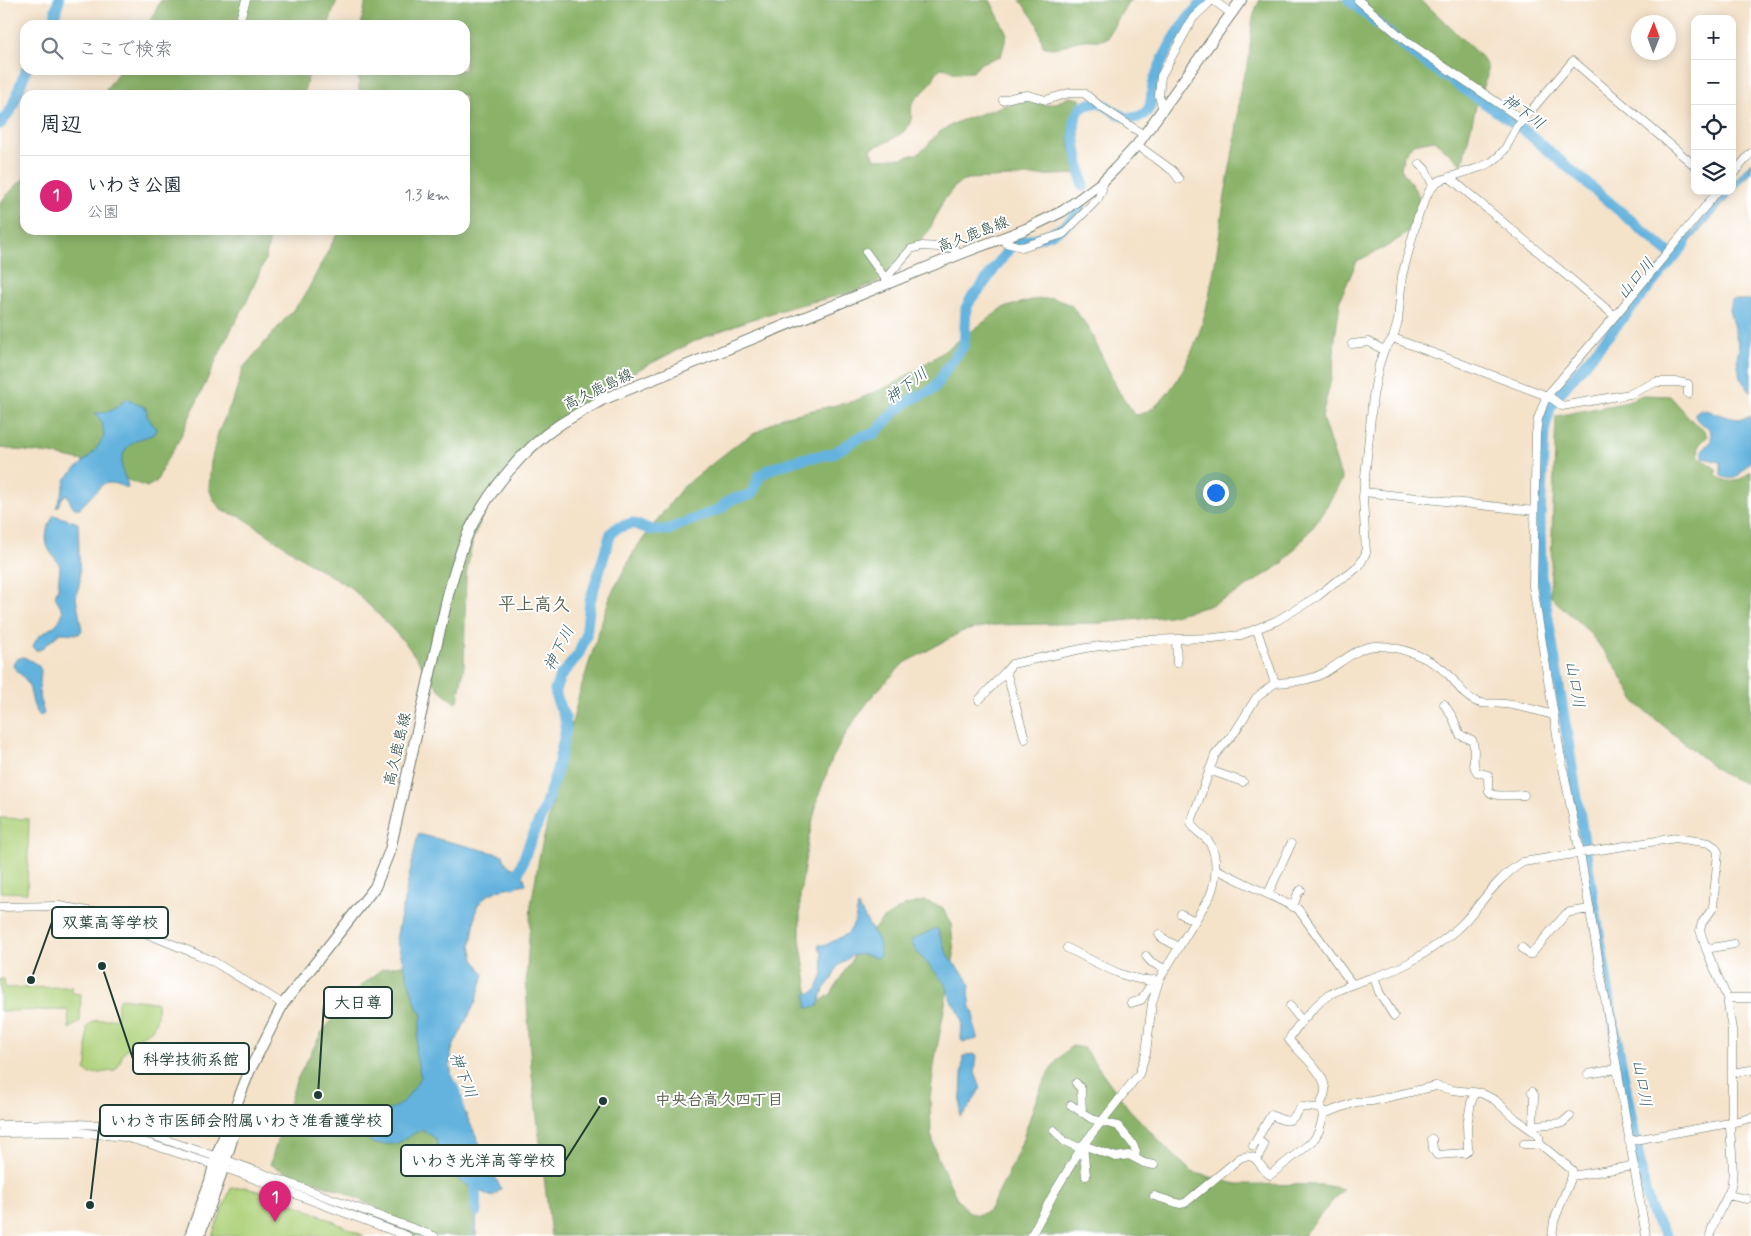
<!DOCTYPE html>
<html lang="ja">
<head>
<meta charset="utf-8">
<style>
	:root { --surface:#fff; --page:#f6f6f7; --text:#1f2937; --muted:#747a83; --line:#e0e1e3; --accent:#db2777 }
	body { margin:0; font-family:Mynerve,"Klee One",sans-serif; background:var(--page); color:var(--text) }
	.controls { position:absolute; right:15px; top:15px; display:grid; overflow:hidden; border-radius:10px; box-shadow:0 2px 12px #0003 }
	.controls button { width:45px; height:45px; display:grid; place-items:center; padding:0; border:0; border-bottom:1px solid var(--line); background:var(--surface); color:var(--text); font:25px sans-serif }
	.compass { position:absolute; left:1631px; top:15px; width:45px; height:45px; border-radius:50%; background:var(--surface); box-shadow:0 2px 12px #0003; rotate:1deg }
	.you { position:absolute; left:1215px; top:492px; width:18px; height:18px; margin:-12px; border:4px solid #fff; border-radius:50%; background:#1a73e8; box-shadow:0 0 0 8px #1a73e833 }
	.badge { display:grid; place-items:center; width:32px; height:32px; border-radius:50%; background:var(--accent); color:#fff; font-size:16px; font-weight:700 }
	.pin { position:absolute; translate:-50% -41px; filter:drop-shadow(0 1px 2px #0008) }
	.pin::after { content:''; position:absolute; top:26px; width:18px; height:15px; background:inherit; clip-path:polygon(0 0,100% 0,50% 100%) }
	.list { margin:0; padding:0; list-style:none }
	h2 { display:flex; justify-content:space-between; align-items:center; height:65px; margin:0; padding:0 20px; font-size:21px }
	h2 small { font-size:16px; font-weight:400; color:var(--muted) }
	.list li { display:grid; grid-template-columns:32px 1fr auto; gap:15px; align-items:center; box-sizing:border-box; height:80px; padding:0 20px; border-top:1px solid var(--line) }
	.list b { display:block; font-size:19px; white-space:nowrap }
	.list p { margin:0; font-size:16px; white-space:nowrap; color:var(--muted) }
	.list em { font-size:16px; font-style:normal; color:var(--muted) }
	.icon { flex:none; width:28px; height:28px; fill:none; stroke:currentColor; stroke-width:2; stroke-linecap:round; stroke-linejoin:round }
	.map { position:relative; flex:none; width:1751px; height:1236px; overflow:hidden }
	.search { position:absolute; background:var(--surface); box-shadow:0 2px 12px #0003; left:20px; top:20px; width:450px; height:55px; display:flex; align-items:center; gap:12px; box-sizing:border-box; padding:0 18px; border-radius:15px; color:var(--muted); font-size:19px }
	.panel { position:absolute; background:var(--surface); box-shadow:0 2px 12px #0003; left:20px; top:90px; width:450px; height:145px; border-radius:15px }
	.map>svg:first-child { display:block }
	.green { fill:#aed179; stroke:#668756 }
	.forest { fill:#8ab369; stroke:#54784e }
	.water { fill:#64b3de; stroke:#427889 }
	.lines { fill:none; stroke-linecap:round; stroke-linejoin:round }
	.stream { stroke:#64b3de; stroke-width:2 }
	.river { stroke:#64b3de; stroke-width:11 }
	.minor-casing { stroke:#6a7768; stroke-width:9 }
	.major-casing { stroke:#6a7768; stroke-width:12 }
	.minor { stroke:#fff; stroke-width:8 }
	.major { stroke:#fff; stroke-width:10 }
	.labels { text-anchor:middle; stroke-width:4; stroke-linejoin:round; paint-order:stroke }
	.street-label { font-size:15px; fill:#1f3d34; stroke:#fff }
	.water-label { font-size:16px; font-style:italic; fill:#346067; stroke:#fff }
	.neighbourhood-label { font-size:16px; font-weight:bold; fill:#59614c; stroke:#fff }
	.quarter-label { font-size:18px; font-weight:bold; fill:#59614c; stroke:#fff }
	.leader { fill:none; stroke:#1f3d34; stroke-width:2 }
	.callout-dot { fill:#1f3d34; stroke:#fff; stroke-width:2 }
	.callout { fill:#fff; stroke:#1f3d34; stroke-width:2 }
	.callout-label { font-size:16px; text-anchor:middle; font-weight:bold; fill:#1f3d34 }
</style>
</head>
<body>
<div class="map">
<svg width="1751" height="1236" viewBox="0 0 1751 1236">
	<rect width="100%" height="100%" fill="#fff"/>
	<filter id="ink" filterUnits="userSpaceOnUse"><feTurbulence type="fractalNoise" baseFrequency=".02" numOctaves="2"/><feDisplacementMap in="SourceGraphic" scale="10" xChannelSelector="R" yChannelSelector="G"/><feConvolveMatrix kernelMatrix="1 2 1 2 8 2 1 2 1" color-interpolation-filters="sRGB"/></filter>
	<filter id="wash" filterUnits="userSpaceOnUse"><feTurbulence type="fractalNoise" baseFrequency=".0096" numOctaves="4" result="noise"/><feDisplacementMap in="SourceGraphic" scale="20" xChannelSelector="R" yChannelSelector="G"/><feGaussianBlur stdDeviation="1.12" result="paint"/><feColorMatrix in="noise" values="0 0 0 0 0 0 0 0 0 0 0 0 0 0 0 0 0 1.4 0 .05"/><feComposite in="paint" operator="in"/></filter>
	<g filter="url(#wash)">
		<rect width="100%" height="100%" fill="#f4e2c9"/>
		<!-- green -->
		<path class="green" d="M0 818 29 819 27 893 0 892Z
			M0 979H4L5 988 72 987V993L81 994 80 1022 69 1029 68 1010 0 1011Z
			M120 998 155 1002 157 1003C159 1039 142 1029 126 1050 120 1057 121 1065 114 1071L89 1074 85 1070 87 1065V1027L93 1021 117 1018 118 1003Z
			M247 1187 302 1207 364 1236H212L231 1188Z"/>
		<!-- forest -->
		<path class="forest" d="M161 0H337L328 25H148Z
			M366 0H990L1007 34 1001 56 981 63 973 72 955 73 947 69 941 68C935 73 934 79 929 85 925 92 917 96 912 103 911 108 912 114 911 119 908 136 884 142 871 149L875 159 901 158 919 153 926 147 938 133 957 122 1020 100 1047 105 1056 103 1070 97 1080 99 1081 102C1070 113 1067 131 1070 147 1072 156 1076 164 1076 174L967 179 956 185 943 201 929 231 883 279 854 292 795 306 749 320 697 340 622 378 563 423 524 457 485 509 473 539 466 575 464 666 458 701 455 703 439 689 407 645 379 615 350 587 314 566 242 517 223 511 214 501 209 488 211 462 218 433 235 395 243 368 304 297 339 230H465V95H359V70H465V25H361Z
			M1020 0H1130L1115 23 1108 38C1098 42 1094 39 1084 40 1069 41 1058 52 1043 46L1037 23Z
			M1260 0H1418L1429 7 1482 58 1487 66V76L1477 102 1462 165 1434 140 1413 144 1403 156 1401 169 1418 194 1420 203 1406 234 1386 247 1357 261 1341 297 1335 337 1333 370 1322 417 1342 480 1317 522 1283 563 1240 591 1209 606 1169 616 1101 623 994 625 963 631 903 664 873 695 849 728 832 759 819 794 808 841 800 895V939L809 996 814 1002 821 1001 831 994 862 942 882 920 904 906 924 901 942 907 951 924 954 955 935 1059 930 1098 931 1134 937 1156 957 1199 968 1211 977 1215 989 1211C1001 1189 1012 1167 1021 1144 1034 1109 1041 1070 1072 1046L1084 1048 1129 1109 1166 1148 1192 1172 1236 1184 1323 1185 1343 1189 1304 1234 1305 1236H551L531 1066 526 985 531 905 540 853 579 695 610 596 636 548 682 488 737 444 782 417 854 401 894 384 939 355 1003 308 1032 300 1053 298 1071 305 1088 327 1119 392 1135 415C1168 413 1195 349 1203 321 1213 284 1218 246 1223 209 1226 185 1232 161 1235 138 1238 123 1238 107 1240 92 1241 81 1247 70 1249 59 1251 42 1250 15 1260 0Z
			M120 70H310L303 95H102Z
			M25 177V230H272L265 260 246 303 226 339 179 440 163 466 157 481 147 487 112 474 83 461 51 454 0 448V202Z
			M1642 395 1670 396 1696 425 1705 431 1707 437 1699 445 1698 456 1716 469V476C1731 485 1739 482 1751 471V786L1721 773 1637 704 1616 667 1588 631 1550 596 1556 416 1628 402Z
			M410 963 459 1029 442 1079 466 1180 477 1205 476 1236H407L409 1228 402 1221 342 1191 285 1172 270 1164 296 1081 322 1032 361 986 382 969Z"/>
		<!-- water -->
		<path class="water" d="M1751 162V172L1678 256 1674 253 1726 191H1732V184Z
			M1731 300H1751V393L1740 378 1737 358 1739 347 1729 310Z
			M126 399 146 408 147 416 156 429 153 435C135 439 119 447 122 469 123 476 128 481 128 488 119 485 113 481 103 484L80 508C70 510 71 501 67 494L63 497 57 508 56 507 61 496 66 478 95 451 104 436 102 422 95 413C110 414 116 408 126 399Z
			M1701 409C1717 412 1736 424 1751 416V462C1739 470 1741 484 1721 476V462L1703 458V449L1711 442C1714 420 1695 428 1695 413Z
			M54 515 78 523 80 580 76 598 82 630 79 634 60 633 40 650H35L33 647C38 628 59 632 63 611L55 596 58 588 60 566C58 561 54 557 51 553 42 540 47 527 54 515Z
			M24 657 38 665 41 670 39 696 44 714 40 716C30 705 33 693 27 682 24 676 17 672 13 666 15 660 17 658 24 657Z
			M418 834 503 855C506 867 511 867 522 872L526 884 501 889 486 896 477 906 471 945 474 959 484 974 476 1001 452 1049 450 1064 454 1089 501 1189 492 1197 461 1182 441 1166 436 1139 422 1129 396 1144H374L365 1137 362 1126 366 1119 396 1107 405 1100 421 1077 415 1052 422 1015 417 1008 396 939Z
			M858 906 880 944V956L877 958 861 954 851 956 837 967 832 979 824 989 818 1006 807 1008 806 994 814 992 817 989 823 974 822 954 818 945H826L847 934 851 929 855 921Z
			M937 928 949 958 967 978 970 985 969 993 971 1008 974 1013V1025L977 1032V1039L963 1042 961 1039 962 1020 960 1013 952 1003 945 983 915 950 911 940Z
			M973 1054 977 1056 975 1073 981 1088C973 1098 971 1110 960 1116L963 1056Z"/>
		<g class="lines">
			<!-- stream -->
			<path class="stream" d="M472 1236 477 1211"/>
			<!-- river -->
			<path class="river" d="M1349 0 1416 56 1524 130 1674 257
				M55 25 56 9 59 0
				M0 124 12 108 26 70
				M1083 186C1081 169 1068 126 1078 112 1083 104 1091 104 1099 102 1109 106 1122 120 1133 118 1140 117 1146 114 1149 108 1153 100 1151 87 1155 78 1164 52 1185 18 1205 0
				M512 883 516 879 530 842 544 810 557 770 563 743 566 729 565 718 557 700 555 690 560 677 578 655 586 636 590 601 611 533 617 528 632 523 652 530H668L674 527 720 509 727 502 733 499 750 495 755 488 759 476 770 469 801 459 832 454 862 436 874 434 895 411 910 400 932 390 938 383 948 366 964 345 966 308 972 297 979 290 1010 247 1015 243C1042 237 1067 234 1081 206
				M445 1076 456 1092 459 1109
				M473 1173 477 1211
				M1667 1236 1653 1216 1645 1191 1610 1002 1541 575 1540 517 1544 432 1550 408 1561 392 1685 244"/>
		</g>
	</g>
	<g filter="url(#ink)">
		<g class="lines">
			<!-- minor casing -->
			<g class="minor-casing">
				<path id="minor" d="M1213 0 1232 14
					M1358 0 1406 41 1523 120
					M238 25 246 0
					M1003 100 1018 96 1028 95 1046 100 1069 93H1084L1101 107 1144 135
					M1163 110 1159 96 1161 76 1193 18 1212 0
					M1137 145 1173 171 1179 179
					M1420 164 1425 169 1433 185
					M1732 175 1751 153
					M1449 177 1615 316
					M1003 238 1006 243 1022 247 1063 234 1098 199 1102 190 1101 183
					M866 252 887 281
					M886 278 911 249 922 246 954 248 960 254
					M1393 338 1550 397 1562 406 1630 394 1656 382H1678L1688 384V394
					M1352 344 1369 342 1384 350
					M1364 492 1534 511
					M1176 640 1177 663
					M1275 683C1292 682 1309 681 1324 673 1340 664 1355 648 1374 646 1399 645 1431 658 1448 674 1457 683 1463 696 1475 701 1484 706 1495 702 1505 704 1522 706 1538 711 1554 715
					M979 700 1006 671
					M1444 704 1453 718 1460 735 1472 740C1477 750 1470 763 1477 772L1488 775C1488 779 1488 786 1489 791 1492 798 1517 795 1524 795
					M1025 739 1006 671 1012 664 1086 648 1145 640 1213 638 1241 635 1276 621 1318 596 1335 582 1348 575 1359 566 1366 553 1363 497 1373 396 1379 365 1384 350 1393 338 1398 321 1402 276 1418 216 1429 191 1438 181 1481 167 1492 162 1500 155 1505 149 1517 127 1573 61 1695 166
					M1209 770 1243 782
					M1216 869 1298 909 1352 984
					M1268 894 1291 844
					M0 907 59 906 94 912 211 960 283 1004
					M1293 907 1298 893 1301 890
					M1181 914 1195 921
					M1159 934 1162 938 1179 947
					M1067 948C1095 961 1126 983 1159 980
					M1522 948 1529 954H1531L1566 914 1570 912 1590 909
					M1706 949 1734 944
					M1146 956 1151 962 1165 969
					M1374 977 1379 992 1394 1016
					M1727 998H1751
					M1131 1003 1141 1000 1154 980
					M1290 1006 1302 1021
					M1732 1073 1751 1070
					M1588 1074 1617 1069
					M1076 1083 1081 1089 1082 1113
					M1532 1092 1534 1095 1533 1130 1536 1125 1562 1123 1570 1116
					M1071 1105 1092 1119 1118 1126 1132 1143 1136 1151 1135 1158
					M1319 1108 1326 1113 1356 1102 1372 1101 1436 1086 1452 1090 1481 1093 1495 1100 1516 1119 1536 1133 1539 1137 1540 1144 1572 1170V1176L1554 1221 1552 1236
					M0 1125 76 1124 100 1125 154 1136 226 1160 434 1236
					M1054 1130 1064 1141 1082 1149
					M0 1133 77 1132 124 1137 150 1144 239 1173 407 1236
					M1432 1139 1433 1149 1437 1155 1465 1153 1468 1150 1467 1125 1471 1103 1475 1092
					M1629 1141 1730 1123 1751 1118
					M1524 1144H1540
					M1253 1146 1271 1115C1289 1123 1290 1124 1301 1107L1319 1108C1321 1102 1326 1095 1325 1088 1324 1072 1299 1052 1289 1040 1292 1032 1298 1026 1304 1019 1312 1010 1319 1001 1329 995 1354 980 1385 977 1410 962 1427 952 1451 936 1465 921 1484 900 1498 877 1523 862L1676 838 1709 843 1715 847 1718 852 1713 908 1702 923 1700 930 1706 949 1727 998 1732 1030V1123
					M1257 1160 1264 1145 1258 1140
					M1086 1176 1083 1145 1116 1157 1129 1155 1144 1163 1154 1165
					M1572 1176 1633 1166
					M1727 1195 1747 1199
					M1154 1196 1180 1204 1185 1203 1240 1158C1258 1151 1258 1167 1270 1175L1313 1141 1319 1131 1324 1113
					M1031 1236 1054 1193 1083 1145 1139 1074 1146 1053 1152 1003 1159 980 1210 896C1216 882 1219 857 1209 842 1203 834 1194 832 1191 822L1215 755 1235 732 1256 698 1275 683 1257 630
					M1646 1236 1580 853 1560 753 1538 618 1533 586 1536 434 1538 419 1546 397 1615 316 1718 191
					M1710 1236C1713 1219 1724 1205 1730 1190 1736 1173 1730 1142 1730 1123"/>
			</g>
			<!-- major casing -->
			<g class="major-casing">
				<path id="major" d="M190 1236 210 1181 216 1157 249 1072 283 1004 375 887 390 850 448 595C454 573 460 550 470 529 490 490 522 450 559 425 573 416 588 408 602 400L960 254 1026 229 1063 211 1101 183 1115 169 1137 145 1241 0
					M199 1236 218 1184 236 1127"/>
			</g>
			<!-- minor -->
			<use href="#minor" class="minor"/>
			<!-- major -->
			<use href="#major" class="major"/>
		</g>
	</g>
	<g class="labels">
		<!-- street labels -->
		<g class="street-label">
			<text transform="translate(973 234) rotate(-21)" y="5">高久鹿島線</text>
			<text transform="translate(598 389) rotate(-26)" y="5">高久鹿島線</text>
			<text transform="translate(397 749) rotate(-77)" y="5">高久鹿島線</text>
		</g>
		<!-- water labels -->
		<g class="water-label">
			<text transform="translate(1524 111) rotate(36)" y="6">神下川</text>
			<text transform="translate(1635 278) rotate(-50)" y="6">山口川</text>
			<text transform="translate(906 385) rotate(-37)" y="6">神下川</text>
			<text transform="translate(558 648) rotate(-63)" y="6">神下川</text>
			<text transform="translate(1576 684) rotate(80)" y="6">山口川</text>
			<text transform="translate(464 1075) rotate(69)" y="6">神下川</text>
			<text transform="translate(1643 1083) rotate(80)" y="6">山口川</text>
		</g>
		<!-- neighbourhood labels -->
		<g class="neighbourhood-label">
			<text x="719" y="1105">中央台高久四丁目</text>
		</g>
		<!-- quarter labels -->
		<g class="quarter-label">
			<text x="534" y="610">平上高久</text>
		</g>
	</g>
	<!-- callouts -->
	<path class="leader" d="M31 980L52 922M318 1095L324 1003M102 966L133 1059M90 1205L100 1120M603 1101L565 1161"/>
	<g class="callout-dot">
		<circle cx="31" cy="980" r="5"/>
		<circle cx="318" cy="1095" r="5"/>
		<circle cx="102" cy="966" r="5"/>
		<circle cx="90" cy="1205" r="5"/>
		<circle cx="603" cy="1101" r="5"/>
	</g>
	<g class="callout">
		<rect x="52" y="907" width="116" height="31" rx="5"/>
		<rect x="324" y="987" width="68" height="31" rx="5"/>
		<rect x="133" y="1043" width="116" height="31" rx="5"/>
		<rect x="100" y="1105" width="292" height="31" rx="5"/>
		<rect x="401" y="1145" width="164" height="31" rx="5"/>
	</g>
	<g class="callout-label">
		<text x="110" y="928">双葉高等学校</text>
		<text x="358" y="1008">大日尊</text>
		<text x="191" y="1065">科学技術系館</text>
		<text x="246" y="1126">いわき市医師会附属いわき准看護学校</text>
		<text x="483" y="1166">いわき光洋高等学校</text>
	</g>
</svg>
<div class="controls">
<button>+</button>
<button>−</button>
<button><svg class="icon" aria-label="locate" viewBox="0 0 24 24"><circle cx="12" cy="12" r="6"/><path d="M12 2v4M12 18v4M2 12h4M18 12h4"/></svg></button>
<button><svg class="icon" aria-label="layers" viewBox="0 0 24 24"><path d="M12 4l9 5-9 5-9-5zM3 14l9 5 9-5"/></svg></button>
</div>
<svg class="compass" viewBox="-18 -18 36 36"><path d="M0-13l5 13h-10z" fill="#e53935"/><path d="M0 13l5-13h-10z" fill="#747a83"/></svg>
<div class="you"></div>
<div class="pin badge" style="left:275px;top:1222px">1</div>
<div class="search"><svg class="icon" aria-label="search" viewBox="0 0 24 24"><circle cx="10" cy="10" r="6"/><path d="M15 15l6 6"/></svg>ここで検索</div>
<section class="panel">
<h2>周辺<small></small></h2>
<ul class="list">
<li><span class="badge">1</span><div><b>いわき公園</b><p>公園</p></div><em>1.3 km</em></li>
</ul>
</section>
</div>
</body>
</html>
